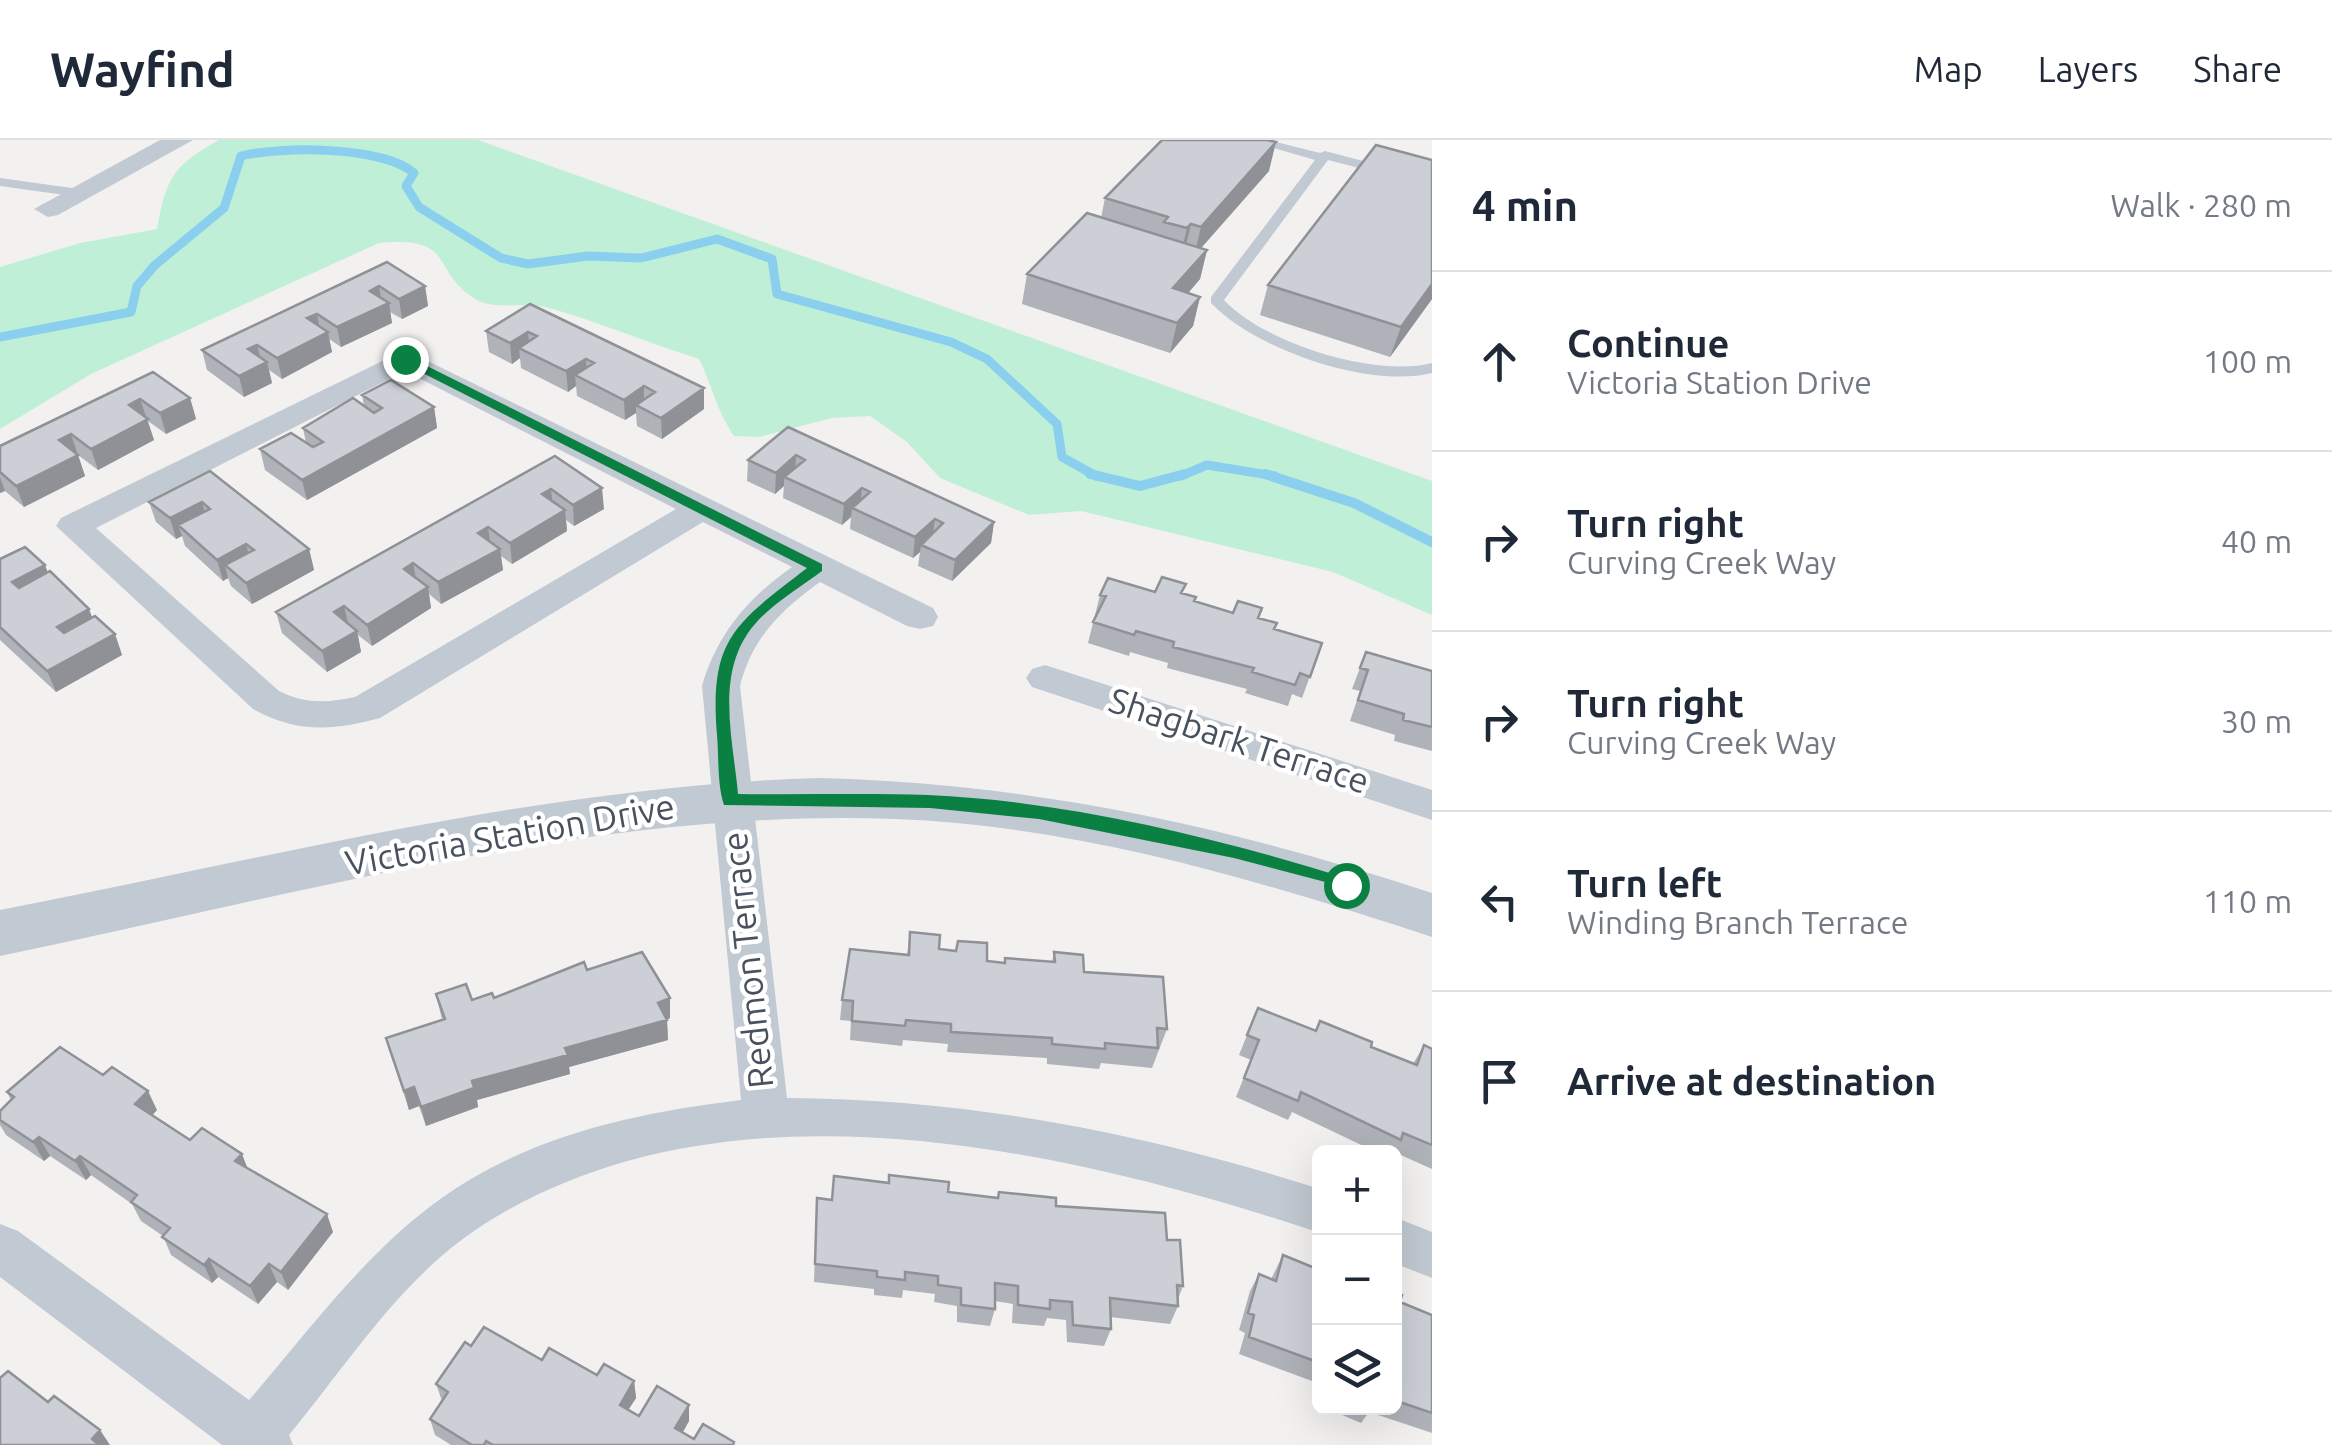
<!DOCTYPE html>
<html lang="en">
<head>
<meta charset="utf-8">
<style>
	:root { --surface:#fff; --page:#f6f6f7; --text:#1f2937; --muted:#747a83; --line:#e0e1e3 }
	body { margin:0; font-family:Ubuntu,sans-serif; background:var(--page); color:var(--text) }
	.controls { position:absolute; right:30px; bottom:30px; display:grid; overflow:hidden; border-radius:15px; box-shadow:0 10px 40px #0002 }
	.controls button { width:90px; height:90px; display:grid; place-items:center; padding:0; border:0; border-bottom:2px solid var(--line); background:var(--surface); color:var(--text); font:50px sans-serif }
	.stop { position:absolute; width:30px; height:30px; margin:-22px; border:8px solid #0b8043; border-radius:50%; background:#fff }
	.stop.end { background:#0b8043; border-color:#fff; box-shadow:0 2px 10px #0008 }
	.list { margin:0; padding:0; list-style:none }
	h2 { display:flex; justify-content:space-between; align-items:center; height:130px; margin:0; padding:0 40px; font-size:42px }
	h2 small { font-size:32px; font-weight:400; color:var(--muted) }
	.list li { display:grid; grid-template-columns:65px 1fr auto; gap:30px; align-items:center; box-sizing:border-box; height:180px; padding:0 40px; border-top:2px solid var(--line) }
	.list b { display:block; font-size:38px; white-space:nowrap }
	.list p { margin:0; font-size:32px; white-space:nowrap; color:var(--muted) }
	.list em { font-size:32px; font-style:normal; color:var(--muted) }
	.icon { flex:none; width:55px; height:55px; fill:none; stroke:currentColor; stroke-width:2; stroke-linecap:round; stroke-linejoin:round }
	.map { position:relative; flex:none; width:1432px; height:1305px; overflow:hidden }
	header { display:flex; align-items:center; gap:60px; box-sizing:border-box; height:140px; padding:0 50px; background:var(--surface); border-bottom:2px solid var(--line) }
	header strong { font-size:48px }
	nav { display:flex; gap:55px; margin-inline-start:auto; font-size:35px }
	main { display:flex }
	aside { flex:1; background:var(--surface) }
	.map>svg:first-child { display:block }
	.green { fill:#bff0d7 }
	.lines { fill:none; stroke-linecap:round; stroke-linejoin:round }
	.stream-far1 { stroke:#8bcfee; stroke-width:9 }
	.stream { stroke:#8bcfee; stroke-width:10 }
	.service { fill:#c1c9d2; fill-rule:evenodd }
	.minor { fill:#c1c9d2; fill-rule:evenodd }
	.tertiary { fill:#c1c9d2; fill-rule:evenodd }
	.wall { fill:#afb2b8 }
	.shaded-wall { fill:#8f9196 }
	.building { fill:#cccfd6; stroke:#8f9196; stroke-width:2.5 }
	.route { fill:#0b8043 }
	.labels { text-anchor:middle; stroke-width:9; stroke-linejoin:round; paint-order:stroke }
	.street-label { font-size:35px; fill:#48515e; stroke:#fff }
</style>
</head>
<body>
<header>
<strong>Wayfind</strong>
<nav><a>Map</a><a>Layers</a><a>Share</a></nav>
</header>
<main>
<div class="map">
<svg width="1432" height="1305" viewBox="0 0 1432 1305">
	<rect width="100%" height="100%" fill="#f3f1f0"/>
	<!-- green -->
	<path class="green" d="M219 0H478L1432 341V475L1333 432 1081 371 1029 375 940 338 907 302 870 276 832 278 759 297 734 296C717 272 712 245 699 219 648 203 597 181 545 167 525 162 494 170 477 160 428 131 459 96 379 103L91 234 0 289V127L80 103 157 89C167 36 173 26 219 0Z"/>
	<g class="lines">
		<!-- stream-far1 -->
		<path class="stream-far1" d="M0 197 131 172 137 146 155 125 224 68 241 16C280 6 384 6 414 33L406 46 419 67 501 118 528 124 588 116 641 118 717 99 772 119 777 154 951 202 987 219 1057 284 1062 317 1096 336
			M1181 336 1207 325 1275 336"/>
		<!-- stream -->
		<path class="stream" d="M1090 334 1140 346 1185 334
			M1265 334 1354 363 1432 402"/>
		<!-- service -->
		<path class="service" d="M1246 0H1268L1320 13 1325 11 1432 39V47L1328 20 1224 160C1264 203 1374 238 1432 223V233C1370 249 1254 209 1211 163V157L1315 20Z
			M0 38 79 49 86 53 79 57 0 46Z"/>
		<!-- minor -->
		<path class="minor" d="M160 0H193L58 75 48 77 34 69Z
			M405 210 933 468 938 477 933 486 920 489 907 486 820 442C781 470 752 498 740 546L787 958C971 959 1144 993 1320 1049V1093C1064 1008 719 928 477 1089 401 1139 346 1226 289 1295L293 1305H222L0 1137V1084L18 1091 249 1260C309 1191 364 1114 439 1060 527 996 634 973 741 960L702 546C717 494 748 458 792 427L703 382 380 578C332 591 296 593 253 569L56 386 61 378ZM405 231 676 369 355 557C327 563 305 564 279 551L96 388Z
			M1045 525 1432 650V680L1032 547 1026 538 1032 529Z
			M1394 1077 1432 1092V1138L1394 1123Z"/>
		<!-- tertiary -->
		<path class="tertiary" d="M819 638C1031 643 1231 687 1432 753V797C1257 740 1080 686 895 679 593 668 294 756 0 816V770C271 718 542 646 819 638Z"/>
	</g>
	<!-- wall -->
	<path class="wall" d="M1269 31 1201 108 1207 110 1200 139 1188 153 1200 157 1193 186 1170 213 1022 164 1027 134 1101 78 1105 58Z
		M387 122 425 146 428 166 402 179 390 172 392 183 341 207 329 199 332 212 282 239 269 230 272 243 244 257 207 230 202 210Z
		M1268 145 1432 159 1390 217 1260 175Z
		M530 164 704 269 662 299 637 286 636 273 625 280 577 256 576 246 568 252 521 228 520 218 512 224 489 212 486 191Z
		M153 232 190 258 196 279 166 294 148 281 154 300 98 330 78 315 85 336 24 367 5 351 0 353V306Z
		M362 255 434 267 437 288 307 360 265 330 260 309 306 303 303 288 364 266Z
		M788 287 994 382 991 403 952 441 918 426 920 412 913 418 850 389 851 377 842 385 783 358 784 346 775 354 747 341 748 320Z
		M555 316 604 369 574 386 566 380 567 391 512 424 501 416 503 430 441 464 429 454 431 468 372 506 358 495 361 512 327 532 282 493 276 472Z
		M210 331 309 409 314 430 252 464 231 446 228 438 223 441 185 406 182 396 176 399 156 382 149 362Z
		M0 419 48 432 92 478 115 494 122 515 56 552 0 500Z
		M1155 452 1183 454 1195 461 1233 473 1259 478 1275 489 1322 503 1302 558 1292 554 1288 566 1245 553 1247 549 1167 528 1168 523 1130 512 1129 516 1088 503 1100 455Z
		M1366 512 1432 531V611L1394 601 1395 595 1350 581 1360 551 1352 549Z
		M910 792 939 809 987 821 1004 823 1052 822 1054 812 1167 889 1152 928 1101 923 1099 929 1047 924V918L947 912 948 904 903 900 902 906 850 900 851 881 840 880 842 860 907 815Z
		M587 830 670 878 667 880 668 900 569 927 570 934 477 960 478 967 426 986 419 966 409 970 386 898 442 880 436 854 472 860 494 858Z
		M1258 868 1315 891 1320 881 1371 907 1413 924 1424 905 1432 909V1029L1394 1012H1376L1292 972 1288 980 1236 957 1251 920 1239 915Z
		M7 952 157 970 152 975 190 1000 247 1028 333 1092 288 1150 277 1142 258 1164 218 1137 212 1143 171 1115 163 1096 141 1081 132 1064 91 1035 86 1040 50 1016 44 1021 6 995 0 985V971L11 960Z
		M889 1035 948 1052 997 1058 999 1052 1056 1066 1167 1100 1183 1146 1178 1159V1166L1170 1184 1110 1177 1111 1189 1104 1206 1067 1202 1066 1180 1047 1178 1044 1186 1012 1183 1013 1164 995 1161V1169L990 1186 957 1182V1166L934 1162 935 1154 903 1150 902 1158 874 1155V1149L814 1142 817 1058 832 1060 888 1043Z
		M1283 1115 1320 1130V1244L1239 1214 1245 1193 1239 1190 1250 1151 1259 1134 1271 1139Z
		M1394 1152 1400 1162 1432 1175V1293L1369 1272 1361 1283 1328 1269V1268H1394Z
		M471 1206 542 1220 597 1235 634 1241 636 1258 628 1270 639 1276 689 1265V1281L683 1292 694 1299 734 1305H451L435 1295 430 1279 442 1261 436 1244Z"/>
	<!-- shaded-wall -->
	<path class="shaded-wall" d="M1276 2 1269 31 1194 116 1201 87Z
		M1191 84 1184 113 1180 118 1187 88Z
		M1207 110 1200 139 1167 178 1173 148Z
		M1432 144V159L1390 217 1401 187Z
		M379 146 382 166 389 163 392 183 341 207 337 187 370 151Z
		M425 146 428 166 402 179 399 159Z
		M1200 157 1193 186 1170 213 1177 183Z
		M317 174 321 194 307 178Z
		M328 192 332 212 282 239 277 218Z
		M528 192 530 212 519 208 520 218 512 224 510 203Z
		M257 205 262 225 267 222 272 243 244 257 239 236 248 209Z
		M586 219 587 239 575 235 576 246 568 252 566 231Z
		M644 246V267L636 265V273L625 280 624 260Z
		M704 248V269L662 299 661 278Z
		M190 258 196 279 166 294 160 273Z
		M140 259 154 300 98 330 91 309 129 265Z
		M434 267 437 288 307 360 302 340Z
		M71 294 85 336 24 367 16 346 59 300Z
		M796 315 795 336 784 337V346L775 354 776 333Z
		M0 337 5 351 0 353Z
		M602 348 604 369 574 386 573 365Z
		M862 348 860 369 852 368 851 377 842 385 844 364Z
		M551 349 553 370 542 354Z
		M202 362 208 383 178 385 182 396 176 399 170 378Z
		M565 370 567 391 512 424 510 403Z
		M935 379 932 400 921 405 920 412 913 418 915 397Z
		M994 382 991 403 952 441 955 420Z
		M488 387 491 408 478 393Z
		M246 404 252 425H225L228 438 223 441 217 420Z
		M309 409 314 430 252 464 246 443Z
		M500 409 503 430 441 464 438 442Z
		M413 423 417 444 404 429Z
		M45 425 53 446 20 463 12 442Z
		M428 447 431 468 372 506 367 485Z
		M344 466 349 487 334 472Z
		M89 469 97 490 65 508 57 487Z
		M357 491 361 512 327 532 322 511Z
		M115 494 122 515 56 552 47 531Z
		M670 858V878L663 881 667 880 668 900 569 927 570 934 477 960 478 967 426 986 421 967 472 941 565 908Z
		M414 947 419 966 409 970 404 951Z
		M148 951 157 970 145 983 135 964Z
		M39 997 50 1016 44 1021 33 1002Z
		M242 1014 249 1032 235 1021Z
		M80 1016 91 1035 86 1040 75 1021Z
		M327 1074 333 1092 288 1150 281 1132Z
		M209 1119 218 1137 212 1143 204 1125Z
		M269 1124 277 1142 258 1164 250 1146Z
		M634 1241 636 1258 621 1281 620 1265Z
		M689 1265V1281L676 1304 675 1288Z
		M100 1290 110 1305H96L92 1299Z"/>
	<!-- building -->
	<path class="building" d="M1162 0H1267L1276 2 1201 87 1191 84 1187 88 1164 82 1168 77 1105 58Z
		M1376 5 1432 20V144L1401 187 1268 145Z
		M1087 73 1207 110 1173 148 1200 157 1177 183 1027 134Z
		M387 122 425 146 399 159 379 146 370 151 389 163 337 187 317 174 307 178 328 192 277 218 257 205 248 209 267 222 239 236 202 210Z
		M530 164 704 248 661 278 636 265 655 252 644 246 624 260 575 235 594 223 586 219 566 231 519 208 537 196 528 192 510 203 486 191Z
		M153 232 190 258 160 273 140 259 129 265 148 279 91 309 71 294 59 300 78 315 16 346 0 332V306Z
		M391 240 434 267 302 340 260 309 291 293 313 307 323 302 303 288 353 258 374 273 382 268 362 255Z
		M788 287 994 382 955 420 921 405 943 383 935 379 915 397 852 368 870 352 862 348 844 364 784 337 805 320 796 315 776 333 748 320Z
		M555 316 602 348 573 365 551 349 542 354 565 370 510 403 488 387 478 393 500 409 438 442 413 423 404 429 428 447 367 485 344 466 334 472 357 491 322 511 276 472Z
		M210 331 309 409 246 443 225 425 254 410 246 404 217 420 178 385 210 369 202 362 170 378 149 362Z
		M25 407 45 425 12 442 19 448 50 431 89 469 57 487 64 493 95 476 115 494 47 531 0 487V419Z
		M1162 437 1186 444 1181 453 1196 457 1194 461 1233 473 1238 461 1262 468 1258 478 1277 483 1274 489 1322 503 1310 537 1300 533 1295 545 1252 532 1254 528 1173 507 1174 502 1136 491 1134 495 1093 482 1106 456 1100 455 1108 438 1155 452Z
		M1366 512 1432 531V587L1403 580 1404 574 1358 560 1368 530 1360 528Z
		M910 792 940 795 939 809 956 811 958 801 987 803V821L1005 823V818L1055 822 1054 812 1083 815 1084 832 1163 837 1167 889 1157 888 1158 908 1105 903V909L1052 904V898L951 892V884L906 880 905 886 852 881 853 861 842 860 850 809 909 815Z
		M642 812 670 858 658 863 667 880 565 908 568 915 472 941 474 948 421 967 414 947 404 951 386 898 445 879 436 854 466 844 472 860 492 853 494 858 584 822 587 830Z
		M1258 868 1316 891 1320 881 1372 902 1371 907 1417 925 1424 905 1432 909V1005L1403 993 1401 1000 1301 952 1298 961 1244 938 1259 900 1247 895Z
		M60 907 103 935 112 927 148 951 135 964 190 1000 202 988 242 1014 235 1021 327 1074 281 1132 269 1124 250 1146 209 1119 204 1125 162 1097 170 1088 131 1062 137 1055 80 1016 75 1021 39 997 33 1002 0 980V971L14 957 7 952Z
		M889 1035 949 1042 948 1052 998 1058 999 1052 1056 1058V1066L1165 1073 1167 1100H1180L1183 1146 1177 1145 1178 1166 1110 1158 1111 1189 1073 1185 1072 1162 1050 1160V1169L1018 1165V1146L995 1143V1169L961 1165V1148L938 1145V1136L905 1132V1140L877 1137V1131L815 1124 817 1058 832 1060 834 1036 889 1043Z
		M1283 1115 1320 1130V1223L1249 1197 1254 1175 1248 1173 1259 1134 1276 1141Z
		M1394 1152 1402 1155 1400 1162 1432 1175V1273L1394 1260Z
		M484 1187 542 1220 549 1208 597 1235 604 1224 634 1241 620 1265 639 1276 657 1246 689 1265 675 1288 694 1299 703 1284 734 1302 733 1305H493L486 1301 484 1305H472L430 1279 448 1252 436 1244 465 1202 471 1206Z
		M8 1231 48 1262 54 1256 100 1290 92 1299 99 1305H0V1238Z"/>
	<!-- route -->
	<path class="route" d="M401 217H409L822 424V431C801 447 773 463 755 484 714 531 733 598 738 654 801 655 865 653 928 655 1067 661 1219 698 1352 740V749L1234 718 1039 679 930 668 724 665C717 644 719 617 717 595 709 498 735 484 807 428L401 222Z"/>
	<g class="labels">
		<!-- street labels -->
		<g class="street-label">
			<text transform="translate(1239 601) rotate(18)" y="12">Shagbark Terrace</text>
			<text transform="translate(510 695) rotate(-10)" y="12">Victoria Station Drive</text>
			<text transform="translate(748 820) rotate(-96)" y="12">Redmon Terrace</text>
		</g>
	</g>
</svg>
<div class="controls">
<button>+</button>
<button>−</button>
<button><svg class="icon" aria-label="layers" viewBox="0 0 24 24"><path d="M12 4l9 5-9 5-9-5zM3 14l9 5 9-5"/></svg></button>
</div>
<div class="stop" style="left:1346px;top:745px"></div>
<div class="stop end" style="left:405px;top:219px"></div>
</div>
<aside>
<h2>4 min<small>Walk · 280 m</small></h2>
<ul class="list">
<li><svg class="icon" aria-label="ahead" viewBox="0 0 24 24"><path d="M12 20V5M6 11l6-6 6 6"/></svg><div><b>Continue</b><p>Victoria Station Drive</p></div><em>100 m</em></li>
<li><svg class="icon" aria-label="right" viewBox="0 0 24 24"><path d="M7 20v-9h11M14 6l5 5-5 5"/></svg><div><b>Turn right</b><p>Curving Creek Way</p></div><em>40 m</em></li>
<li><svg class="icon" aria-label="right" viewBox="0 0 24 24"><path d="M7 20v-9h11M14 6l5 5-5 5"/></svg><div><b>Turn right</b><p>Curving Creek Way</p></div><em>30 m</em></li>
<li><svg class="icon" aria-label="left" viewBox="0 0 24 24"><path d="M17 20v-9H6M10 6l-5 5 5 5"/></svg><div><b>Turn left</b><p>Winding Branch Terrace</p></div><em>110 m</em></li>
<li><svg class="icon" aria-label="arrive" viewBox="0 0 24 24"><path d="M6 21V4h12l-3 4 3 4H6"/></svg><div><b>Arrive at destination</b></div></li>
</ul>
</aside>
</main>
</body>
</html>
